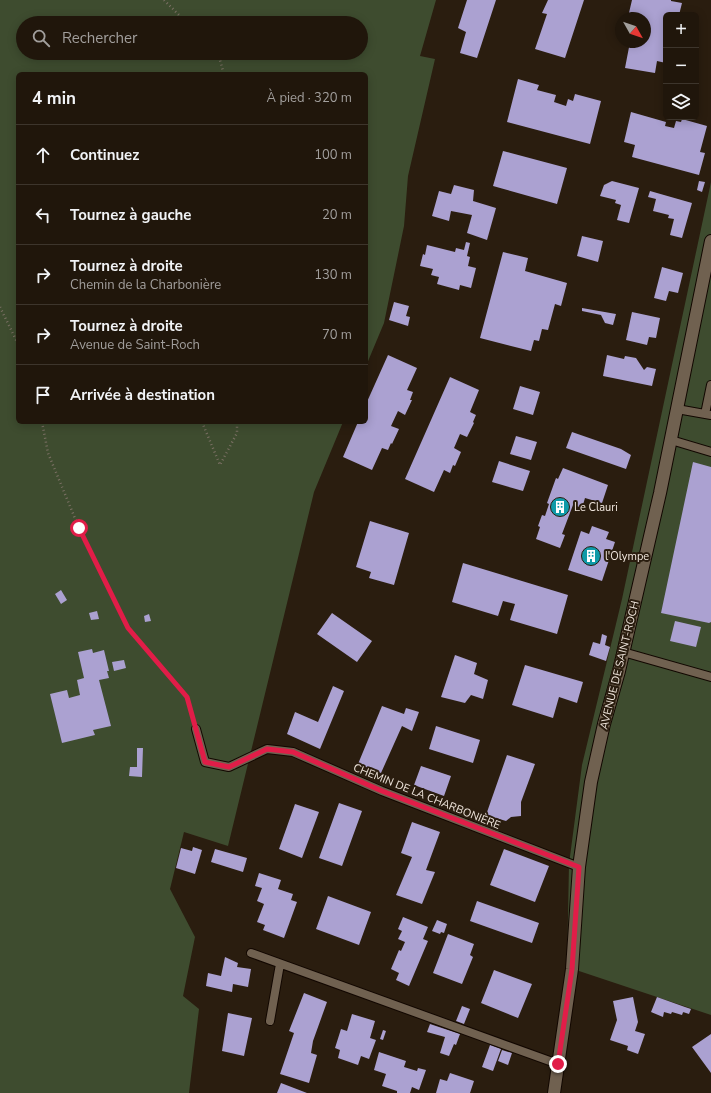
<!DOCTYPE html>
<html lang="fr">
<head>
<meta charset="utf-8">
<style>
	:root { --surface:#20160b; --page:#2d2319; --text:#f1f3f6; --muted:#a29f9d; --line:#3d352c }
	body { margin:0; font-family:"Nunito Sans",sans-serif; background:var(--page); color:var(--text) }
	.controls { position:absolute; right:12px; top:12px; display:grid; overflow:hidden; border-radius:6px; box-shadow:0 2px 10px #0003 }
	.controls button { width:36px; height:36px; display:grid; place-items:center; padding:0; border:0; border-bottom:1px solid var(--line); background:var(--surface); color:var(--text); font:20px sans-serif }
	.compass { position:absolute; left:615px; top:12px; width:36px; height:36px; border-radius:50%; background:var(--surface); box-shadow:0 2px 10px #0003; rotate:130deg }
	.stop { position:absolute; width:12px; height:12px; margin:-9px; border:3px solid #e11d48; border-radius:50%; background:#fff }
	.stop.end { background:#e11d48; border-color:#fff; box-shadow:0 1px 4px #0008 }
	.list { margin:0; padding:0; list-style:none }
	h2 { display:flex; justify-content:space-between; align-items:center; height:52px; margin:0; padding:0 16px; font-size:17px }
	h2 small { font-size:13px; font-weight:400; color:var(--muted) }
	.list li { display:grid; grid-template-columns:26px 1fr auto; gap:12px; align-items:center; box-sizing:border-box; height:60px; padding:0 16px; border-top:1px solid var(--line) }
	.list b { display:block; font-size:15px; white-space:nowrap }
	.list p { margin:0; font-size:13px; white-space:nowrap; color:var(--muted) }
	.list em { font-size:13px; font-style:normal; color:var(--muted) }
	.icon { flex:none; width:22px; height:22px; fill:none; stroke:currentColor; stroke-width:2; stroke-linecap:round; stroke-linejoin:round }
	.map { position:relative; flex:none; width:711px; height:1093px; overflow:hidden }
	.search { position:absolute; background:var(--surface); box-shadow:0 2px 10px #0003; left:16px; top:16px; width:352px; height:44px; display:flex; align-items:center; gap:10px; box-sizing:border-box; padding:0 14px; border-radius:22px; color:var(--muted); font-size:15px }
	.panel { position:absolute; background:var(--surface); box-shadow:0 2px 10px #0003; left:16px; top:72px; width:352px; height:352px; border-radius:6px }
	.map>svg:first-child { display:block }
	.green { fill:#3e4c2f; fill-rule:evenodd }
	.building { fill:#aba1d1 }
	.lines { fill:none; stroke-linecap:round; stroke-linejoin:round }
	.lane-casing { stroke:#120700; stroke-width:10 }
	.street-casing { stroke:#120700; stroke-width:14 }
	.path { stroke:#7b7064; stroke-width:2.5; stroke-dasharray:1 3; stroke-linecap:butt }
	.lane { stroke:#706150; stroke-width:8 }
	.street { stroke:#706150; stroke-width:12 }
	.route { stroke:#e11d48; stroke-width:5 }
	.labels { text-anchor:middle; stroke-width:4; stroke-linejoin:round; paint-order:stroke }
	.poi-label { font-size:11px; fill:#f1e7de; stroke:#2a1d0f; text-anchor:start }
	.street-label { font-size:11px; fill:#f1e7de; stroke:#2a1d0f }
</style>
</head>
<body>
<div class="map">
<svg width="711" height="1093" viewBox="0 0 711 1093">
	<rect width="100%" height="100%" fill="#2a1d0f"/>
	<!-- green -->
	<path class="green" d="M0 0H436L420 56 435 59 408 176 404 226 384 323 366 366V74H18V422H343L314 492 228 846 184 832 170 889 195 937 183 996 199 1009 189 1093H0ZM23 23H361V53H23Z
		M711 182V1015L567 967 569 864 582 765 622 599Z"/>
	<!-- building -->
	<path class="building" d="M467 0H496L477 58 460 53 466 32 458 28Z
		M548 0H584L565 58 535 49 547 14 542 13Z
		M632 0H671V1L682 3 679 15H666V63L657 61 655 73 625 68 630 42H645V18L628 17Z
		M518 79 539 85 537 90 556 95 554 102 566 106 568 99 573 101 575 94 601 101 590 144 507 122Z
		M631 112 666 122 665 126 674 128 676 121 681 122 682 119 707 126 700 152 705 153 699 175 632 157 635 145 624 142Z
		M503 151 567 168 557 204 493 186Z
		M612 181 639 188 629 223 617 220 621 205 615 203 616 200 600 196 604 185Z
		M699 181 705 182 702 192 697 190Z
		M454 185 474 190 473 201 496 208 487 240 467 233 472 215 451 211 449 221 432 216 439 191 451 194Z
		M650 191 692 203 682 238 670 235 674 219 668 218 669 215 653 211 656 199 648 197Z
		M582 236 603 241 598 262 577 256Z
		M466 242 470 243 467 256 470 257 468 266 476 268 471 288 460 285 459 290 437 284 439 277 431 275 433 269 420 266 423 254 425 255 427 245 455 252 456 248 464 250Z
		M503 252 528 258 525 271 567 283 561 306 555 304 548 330 542 329 539 341 534 340 531 351 480 338Z
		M662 267 683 273 678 293 669 291 666 301 654 298Z
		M394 302 409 306 406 316 410 317 408 326 389 320Z
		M582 308 616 314 613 325 605 323 601 315 582 311Z
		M632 312 660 318 656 338 649 337 647 345 626 340Z
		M388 355 417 368 407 390 413 392 410 400H412L405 415 398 411 391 426 399 429 392 444 391 443 388 450 382 448 372 470 343 457 358 422H366V404Z
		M607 355 624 359 625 356 636 358 644 370 647 367 656 369 652 386 603 376Z
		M450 377 479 390 470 412 476 415 473 422 474 423 467 437 460 434 454 448 461 452 455 466 453 465 450 473 444 470 434 492 405 479Z
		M520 386 540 392 533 415 513 409Z
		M572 432 621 449 631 455 626 469 566 448Z
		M516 436 537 442 531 460 510 454Z
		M499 461 530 471 523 491 492 482Z
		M693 462 711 467V622L709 623 661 613Z
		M563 468 608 485 602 503 585 498 582 508 573 505 562 534 565 535 560 548 536 539 540 527 538 526 542 515 545 516 549 504 547 503 556 478 558 479Z
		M370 521 409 533 394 585 369 578 371 572 356 567Z
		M592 526 609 532 606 539 615 542 602 581 568 570 581 531 589 534Z
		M463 563 568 595 557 634 510 620 515 604 503 601 498 616 452 602Z
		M61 590 67 600 61 604 55 594Z
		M97 611 99 619 91 620 89 613Z
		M332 613 372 641 357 662 317 634Z
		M149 614 151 621 145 622 144 616Z
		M675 621 701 627 696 647 670 641Z
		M602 634 607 636 605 645 610 647 606 661 589 655 593 642 600 644Z
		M92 649 93 653 104 650 109 671H107L109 678 99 680 111 726 93 730 95 735 62 743 50 694 67 690 69 698 80 695 77 680 84 678 78 652Z
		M455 655 477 663 474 674 488 680 483 699 471 695 465 703 441 697Z
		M124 660 126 668 114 671 112 662Z
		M525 665 583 682 577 703 559 697 553 718 512 705Z
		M333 686 344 691 320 749 287 734 295 712 318 722Z
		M382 706 404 714 406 708 419 712 412 731 402 726 381 773 358 764Z
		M436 726 480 740 473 763 429 749Z
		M137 748H143L142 777 129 776 130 767H137Z
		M507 755 535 764 521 802V816L511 817 506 821 486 815Z
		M421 766 451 776 444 796 414 785Z
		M339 803 362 811 342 866 319 858Z
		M295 804 319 812 302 858 279 849Z
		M412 822 440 832 426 870 435 872 422 904 396 895 412 857 401 853Z
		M193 847 202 850 195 874 176 868 181 848 192 851Z
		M215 849 247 858 243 872 211 862Z
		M504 849 549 866 535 902 490 885Z
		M259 873 281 880 278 889 293 894 291 900 297 902 284 938 263 930 265 925 257 922 264 904 257 901 262 888 255 886Z
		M328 896 371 912 359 945 316 929Z
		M477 901 539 923 532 943 470 921Z
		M403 917 428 927 423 939 428 941 409 986 396 980 399 973 391 969 399 950 401 951 405 942 398 939 402 931 398 929Z
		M437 920 447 924 444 933 441 932 440 934 432 931Z
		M448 934 474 944 470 955 473 957 462 984 433 973Z
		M225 957 238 963 237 967 251 969 248 987 233 984 232 992 206 986 208 973 221 976Z
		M494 970 532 984 518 1018 481 1003Z
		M304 993 327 1002 313 1041 311 1053 317 1055 309 1083 280 1074 294 1033 289 1031Z
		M633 997 638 1022 635 1031 645 1034 638 1054 627 1050 628 1046 610 1040 617 1020 613 1001Z
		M657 997 685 1007 682 1015 672 1012 671 1014 664 1012 663 1017 651 1012Z
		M462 1006 470 1009 464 1024 456 1021Z
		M685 1007 691 1009 689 1014 683 1012Z
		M228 1013 252 1018 244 1056 222 1051Z
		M352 1014 375 1021 370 1038 376 1040 369 1059 361 1056 358 1065 338 1058 340 1050 335 1048 341 1029 347 1031Z
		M430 1024 460 1034 456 1045 454 1044 449 1056 440 1053 445 1037 427 1032Z
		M383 1030 386 1031 383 1040 380 1039Z
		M711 1034V1073L692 1047Z
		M490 1045 501 1049 493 1071 482 1067Z
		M502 1050 512 1053 508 1065 498 1061Z
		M379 1052 406 1061 404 1067 417 1071 418 1068 426 1070 419 1090 412 1087 410 1093H397V1091L382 1086 386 1074 374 1070Z
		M450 1073 474 1081 470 1093H436L440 1079 447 1081Z
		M281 1083 307 1093H277Z"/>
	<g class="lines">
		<!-- lane casing -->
		<g class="lane-casing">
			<path id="lane" d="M677 409 711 415
				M705 414 711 385
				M671 440 711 452
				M623 652 711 677
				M196 729 205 762 229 767 267 749 293 752 382 791 579 867
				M251 953 558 1064
				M270 1021 280 964"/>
		</g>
		<!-- street casing -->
		<g class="street-casing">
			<path id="street" d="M554 1093 572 969 579 867 591 782 604 724 619 671 660 493 711 241"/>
		</g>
		<!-- path -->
		<path class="path" d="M164 0 187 23
			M218 53 223 71V74
			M0 307 18 344
			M42 422 48 453 79 528 128 627 187 697 192 717
			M202 422 220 465 237 433V422"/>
		<!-- lane -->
		<use href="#lane" class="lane"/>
		<!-- street -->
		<use href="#street" class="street"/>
	</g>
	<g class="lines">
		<!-- route -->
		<path class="route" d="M79 528 128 628 187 697 205 762 229 767 267 749 293 752 382 791 579 867 572 969 558 1064"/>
	</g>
	<!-- icons -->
	<defs>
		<g id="building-disc" transform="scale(1)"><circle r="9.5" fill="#0f9aa8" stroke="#2a1d0f"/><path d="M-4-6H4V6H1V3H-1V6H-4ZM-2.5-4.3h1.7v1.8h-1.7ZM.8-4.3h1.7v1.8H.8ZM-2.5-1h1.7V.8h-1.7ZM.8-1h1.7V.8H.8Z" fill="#fff"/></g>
	</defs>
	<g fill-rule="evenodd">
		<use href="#building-disc" x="560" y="507"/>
		<use href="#building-disc" x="591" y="556"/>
	</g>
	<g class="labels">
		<!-- poi labels -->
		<g class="poi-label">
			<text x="574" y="511">Le Clauri</text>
			<text x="605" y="560">l'Olympe</text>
		</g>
		<!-- street labels -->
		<g class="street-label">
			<text transform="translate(619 665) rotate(-76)" y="4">AVENUE DE SAINT-ROCH</text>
			<text transform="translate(427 796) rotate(22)" y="4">CHEMIN DE LA CHARBONIÈRE</text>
		</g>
	</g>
</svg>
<div class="controls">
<button>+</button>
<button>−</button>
<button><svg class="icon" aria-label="layers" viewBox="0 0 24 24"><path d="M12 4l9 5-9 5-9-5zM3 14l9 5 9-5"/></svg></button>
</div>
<svg class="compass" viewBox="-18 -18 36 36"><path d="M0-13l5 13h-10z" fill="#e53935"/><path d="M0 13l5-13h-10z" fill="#a29f9d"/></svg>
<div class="stop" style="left:79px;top:528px"></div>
<div class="stop end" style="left:558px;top:1064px"></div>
<div class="search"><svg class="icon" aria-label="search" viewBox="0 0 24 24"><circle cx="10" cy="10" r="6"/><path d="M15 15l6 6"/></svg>Rechercher</div>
<section class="panel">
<h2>4 min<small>À pied · 320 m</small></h2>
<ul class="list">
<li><svg class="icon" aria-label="ahead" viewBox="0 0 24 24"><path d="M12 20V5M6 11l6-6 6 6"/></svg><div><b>Continuez</b></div><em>100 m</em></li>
<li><svg class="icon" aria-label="left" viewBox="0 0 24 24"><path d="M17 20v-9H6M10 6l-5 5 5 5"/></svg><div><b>Tournez à gauche</b></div><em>20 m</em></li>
<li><svg class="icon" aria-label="right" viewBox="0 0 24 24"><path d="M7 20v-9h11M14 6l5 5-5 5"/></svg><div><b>Tournez à droite</b><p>Chemin de la Charbonière</p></div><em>130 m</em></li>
<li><svg class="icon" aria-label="right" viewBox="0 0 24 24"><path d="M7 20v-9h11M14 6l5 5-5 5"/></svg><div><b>Tournez à droite</b><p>Avenue de Saint-Roch</p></div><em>70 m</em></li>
<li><svg class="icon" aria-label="arrive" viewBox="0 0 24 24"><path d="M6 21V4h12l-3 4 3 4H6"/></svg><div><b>Arrivée à destination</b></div></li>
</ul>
</section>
</div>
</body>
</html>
